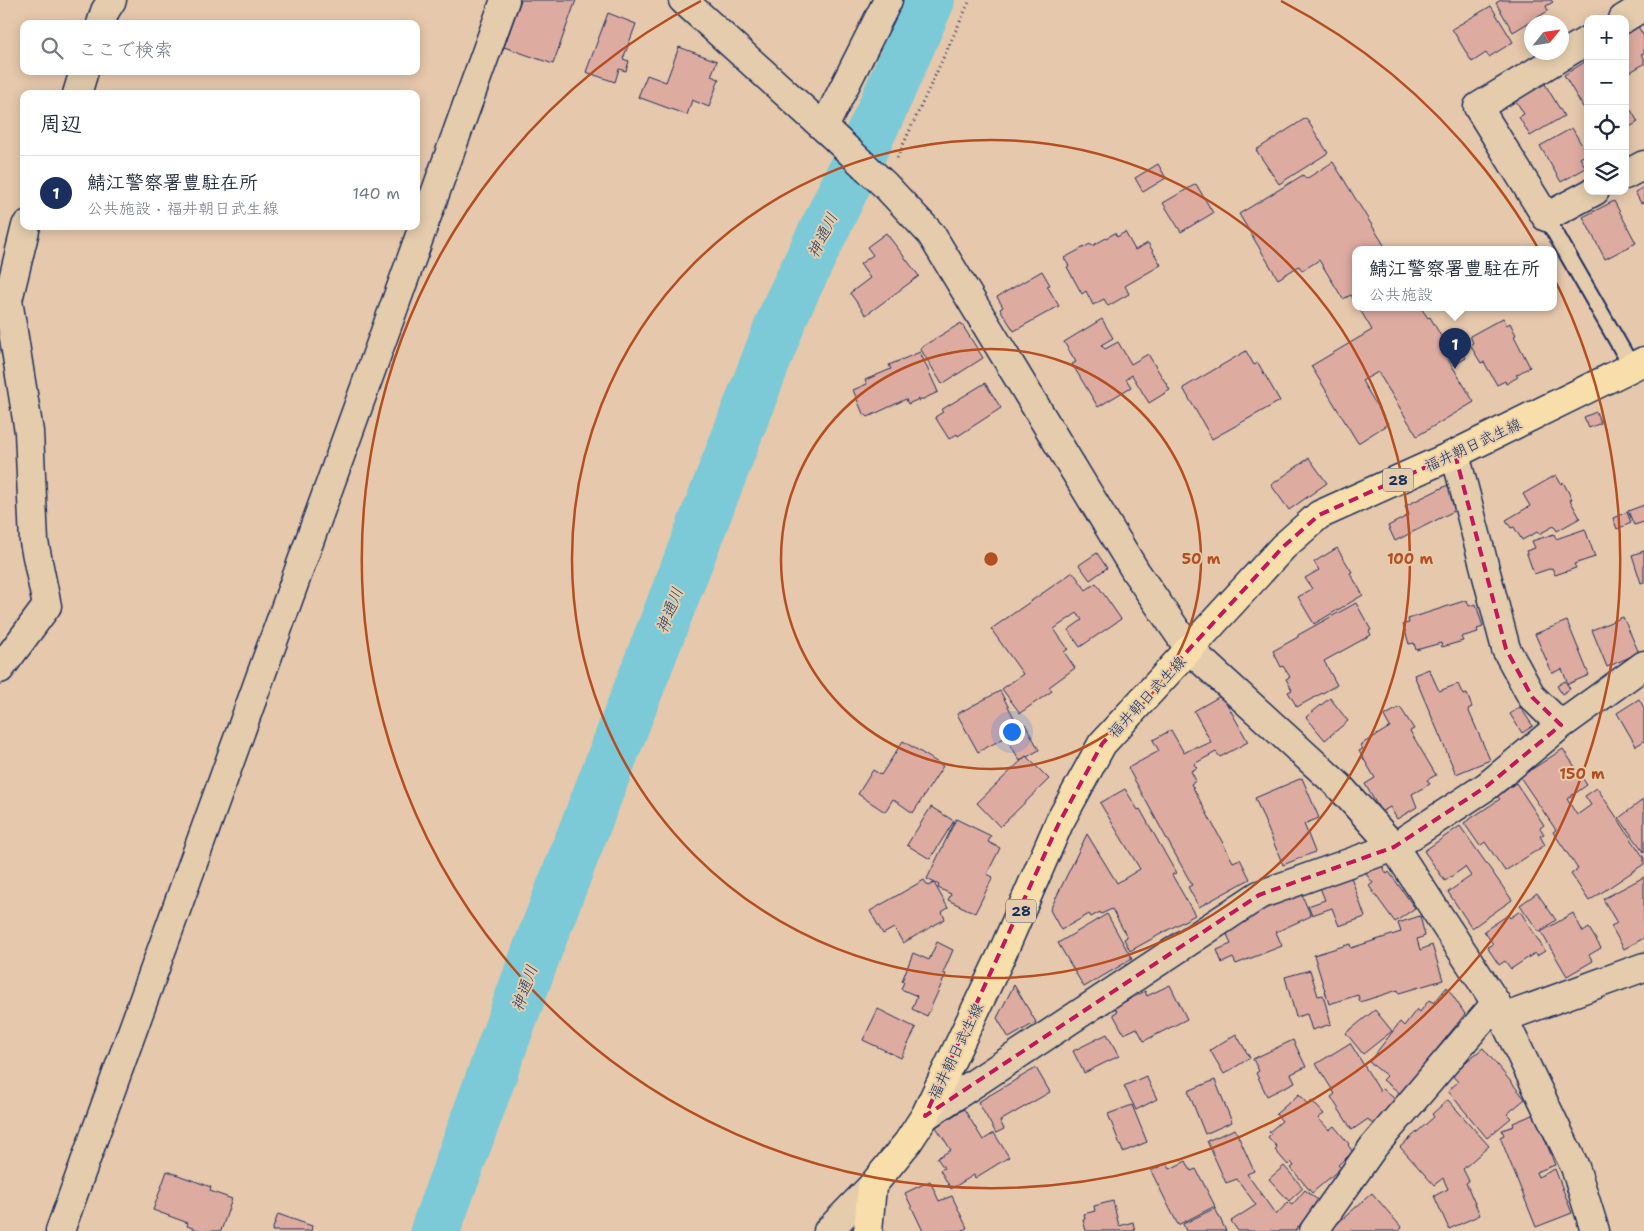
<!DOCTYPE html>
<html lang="ja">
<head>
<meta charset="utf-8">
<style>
	:root { --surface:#fff; --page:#f2f2f3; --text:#1f2937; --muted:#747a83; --line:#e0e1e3; --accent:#1b2f5e }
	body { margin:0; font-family:"Shantell Sans","Klee One",sans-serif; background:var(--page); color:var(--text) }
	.controls { position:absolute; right:15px; top:15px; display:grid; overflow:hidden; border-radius:10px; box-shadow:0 2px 12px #0003 }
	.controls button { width:45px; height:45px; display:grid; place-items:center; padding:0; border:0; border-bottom:1px solid var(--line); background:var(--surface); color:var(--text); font:25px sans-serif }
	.compass { position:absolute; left:1524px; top:15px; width:45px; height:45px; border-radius:50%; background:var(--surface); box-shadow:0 2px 12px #0003; rotate:60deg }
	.you { position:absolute; left:1011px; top:731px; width:18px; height:18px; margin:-12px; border:4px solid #fff; border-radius:50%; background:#1a73e8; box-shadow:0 0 0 8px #1a73e833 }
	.badge { display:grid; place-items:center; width:32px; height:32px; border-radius:50%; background:var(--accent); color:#fff; font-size:16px; font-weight:700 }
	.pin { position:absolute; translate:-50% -41px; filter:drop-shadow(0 1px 2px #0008) }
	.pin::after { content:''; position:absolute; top:26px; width:18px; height:15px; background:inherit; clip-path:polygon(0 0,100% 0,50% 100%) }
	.popup { position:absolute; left:1352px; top:246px; width:205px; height:65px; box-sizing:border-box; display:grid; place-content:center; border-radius:10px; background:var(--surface); filter:drop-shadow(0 1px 4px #0005); font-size:16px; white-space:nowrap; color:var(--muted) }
	.popup b { font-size:19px; color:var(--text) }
	.popup::after { content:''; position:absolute; left:50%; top:100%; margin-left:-10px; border:10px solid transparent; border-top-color:var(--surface) }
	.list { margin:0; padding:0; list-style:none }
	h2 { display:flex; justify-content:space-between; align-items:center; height:65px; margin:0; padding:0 20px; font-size:21px }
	h2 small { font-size:16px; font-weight:400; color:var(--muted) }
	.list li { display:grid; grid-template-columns:32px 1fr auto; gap:15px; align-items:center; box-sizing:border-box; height:75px; padding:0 20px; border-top:1px solid var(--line) }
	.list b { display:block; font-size:19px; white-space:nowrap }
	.list p { margin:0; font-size:16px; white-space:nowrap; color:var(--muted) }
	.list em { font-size:16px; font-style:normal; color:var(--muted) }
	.icon { flex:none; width:28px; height:28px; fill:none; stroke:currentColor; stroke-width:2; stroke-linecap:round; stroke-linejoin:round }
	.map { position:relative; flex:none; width:1644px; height:1231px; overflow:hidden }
	.search { position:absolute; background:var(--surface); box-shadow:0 2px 12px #0003; left:20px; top:20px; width:400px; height:55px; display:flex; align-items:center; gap:12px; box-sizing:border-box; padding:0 18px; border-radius:10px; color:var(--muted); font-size:19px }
	.panel { position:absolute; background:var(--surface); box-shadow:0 2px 12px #0003; left:20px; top:90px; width:400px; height:140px; border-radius:10px }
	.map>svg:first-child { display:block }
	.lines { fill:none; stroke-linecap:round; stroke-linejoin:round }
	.river { stroke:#7bcad7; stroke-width:50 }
	.building { fill:#deaba1; stroke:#1b2f5e }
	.service-casing { stroke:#1b2f5e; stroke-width:19 }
	.minor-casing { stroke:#1b2f5e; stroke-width:31 }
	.tertiary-casing { stroke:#1b2f5e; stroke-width:31 }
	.primary-casing { stroke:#1b2f5e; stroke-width:31 }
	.path { stroke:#1b2f5e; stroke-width:3; stroke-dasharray:1 4; stroke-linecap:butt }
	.service { stroke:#e4ccad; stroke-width:15 }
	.minor { stroke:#e4ccad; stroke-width:28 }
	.tertiary { stroke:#e4ccad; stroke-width:28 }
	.primary { stroke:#f8deab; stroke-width:28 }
	.marked { fill:none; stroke:#c2185b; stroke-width:4; stroke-dasharray:10 6; stroke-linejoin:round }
	.ring { fill:none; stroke:#b54e20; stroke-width:2.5 }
	.labels { text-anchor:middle; stroke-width:4; stroke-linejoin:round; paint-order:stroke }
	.shield { fill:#e4ccad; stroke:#575e76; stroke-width:1 }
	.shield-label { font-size:14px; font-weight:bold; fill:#1b2f5e }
	.street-label { font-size:15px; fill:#1b2f5e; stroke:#e4ccad }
	.water-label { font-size:16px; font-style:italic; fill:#253e6a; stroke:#e4ccad }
	.centre { fill:#b54e20; stroke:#e4ccad; stroke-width:2.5 }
	.ring-label { font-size:15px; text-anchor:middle; font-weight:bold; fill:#b54e20; stroke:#e4ccad; stroke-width:4; stroke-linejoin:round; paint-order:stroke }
</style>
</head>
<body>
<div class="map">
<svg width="1644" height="1231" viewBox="0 0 1644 1231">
	<rect width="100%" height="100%" fill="#e6c8ac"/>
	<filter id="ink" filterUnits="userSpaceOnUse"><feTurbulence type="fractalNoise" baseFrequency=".02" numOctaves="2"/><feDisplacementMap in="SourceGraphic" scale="10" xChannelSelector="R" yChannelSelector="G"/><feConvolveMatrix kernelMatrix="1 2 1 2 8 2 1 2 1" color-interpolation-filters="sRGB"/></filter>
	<g filter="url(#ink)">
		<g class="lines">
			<!-- river -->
			<path class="river" d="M435 1231 538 948 786 309 879 116 930 0"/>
		</g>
		<!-- building -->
		<path class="building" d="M521 0H576L553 64 504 47Z
			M1501 0H1551L1553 2 1546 6 1548 11 1513 32 1496 3Z
			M1491 6 1513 42 1489 57 1486 53 1472 62 1452 29Z
			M608 13 636 24 623 59 629 61 626 71 619 69 615 82 586 72Z
			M1635 21 1644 37V53L1641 54 1644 58V64L1625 75V27Z
			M679 47 717 61 711 76 719 79 709 107 692 100 687 115 638 97 647 75 666 82Z
			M1588 60V111L1586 112 1564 75Z
			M1542 79 1564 116 1530 136 1519 117 1524 114 1513 96Z
			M1625 100 1638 122 1625 130Z
			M1306 118 1328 153 1279 184 1256 150Z
			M1572 128 1587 154 1580 158 1586 168 1561 182 1540 146Z
			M1333 162 1387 250H1356V303L1351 295 1343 299 1319 260 1302 271 1299 266 1278 279 1239 214 1303 175 1306 179Z
			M1158 164 1166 178 1143 192 1135 178Z
			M1196 184 1213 213 1181 232 1163 203Z
			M1644 187V202L1641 203 1635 192Z
			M1614 201 1636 243 1605 259 1583 217Z
			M1125 232 1135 250 1148 243 1161 265 1125 286 1129 294 1108 306 1104 299 1093 305 1086 291 1082 294 1067 267 1069 266 1064 258 1090 244 1092 246 1115 233 1117 237Z
			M886 233 919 276 866 315 850 293 870 278 860 264 873 255 867 247Z
			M1042 271 1050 285 1047 286 1059 306 1014 331 1000 309 1003 307 997 297Z
			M1359 308H1421L1428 318 1430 317 1445 343 1440 346 1474 402 1417 436 1378 372 1362 381 1388 424 1358 443 1311 366 1372 330Z
			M1503 318 1507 325 1510 323 1516 335 1514 336 1530 367 1516 375 1518 377 1506 384 1505 381 1497 385 1484 362 1481 363 1470 345 1473 343 1470 336Z
			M1102 319 1113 338 1101 345 1105 349 1118 342 1131 364 1148 354 1170 390 1149 403 1132 375 1126 379 1131 387 1098 407 1072 364 1076 362 1064 342Z
			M961 323 983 358 942 384 920 348Z
			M1456 341 1466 358 1456 364 1446 347Z
			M1246 351 1254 365 1258 363 1280 401 1212 439 1183 388Z
			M920 352 938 392 919 401V399L908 404 906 399 868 417 866 415 864 416 853 390 867 384 865 380 891 369 889 365Z
			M985 383 1001 408 958 436 957 434 949 439 935 417 943 412 941 410Z
			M1596 412 1601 423 1589 428 1584 417Z
			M1309 458 1327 483 1289 510 1271 485Z
			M1556 475 1561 484 1563 482 1572 499 1570 500 1580 518 1557 531 1554 526 1539 534 1537 532 1522 540 1514 527 1511 528 1506 520 1530 506 1523 494Z
			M1454 482 1466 505 1395 541 1388 526 1409 515 1405 506Z
			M1644 505V522L1634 525 1628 511Z
			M1627 512 1631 523 1617 529 1613 518Z
			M1585 529 1595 557 1574 564 1576 568 1555 575 1552 568 1534 574 1526 551 1535 548 1532 541 1554 534 1556 539Z
			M1337 548 1352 572 1350 573 1363 595 1314 624 1298 597 1312 589 1305 578 1319 570 1314 562Z
			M1644 551V582L1641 583 1632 555Z
			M1097 553 1107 568 1090 580 1079 565Z
			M1073 572 1086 590 1096 583 1121 619 1080 647 1068 630 1082 620 1077 613 1054 629 1068 649 1064 652 1075 668 1049 687 1052 691 1020 713 1002 689 1023 674 991 629Z
			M1467 600 1469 606 1476 604 1483 627 1477 629 1478 632 1461 637 1463 641 1442 647 1441 643 1416 650 1414 643 1409 644 1403 624 1409 623 1408 619Z
			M1356 603 1371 630 1369 631 1371 635 1324 661 1337 685 1297 707 1288 692 1292 690 1286 679 1290 677 1283 666 1281 667 1273 651 1298 637V635Z
			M1623 617 1639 653 1607 667 1592 630Z
			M1567 621 1589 675 1568 684 1562 669 1552 673 1535 634Z
			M1429 669 1439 691 1458 684 1463 695 1467 694 1472 707 1468 709 1490 760 1456 774 1414 675Z
			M1565 681 1570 689 1562 694 1557 686Z
			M1000 691 1019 727 1025 724 1039 750 1027 757 1026 756 1020 761 1006 737 978 752 957 714Z
			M1222 695 1248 742 1220 757 1216 752 1194 764 1197 768 1191 771 1196 781 1191 784 1233 862 1240 859 1250 879 1199 907 1188 887 1192 885 1128 768 1159 751 1153 740 1171 730 1184 753 1197 746 1198 748 1211 742 1194 711Z
			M1330 698 1348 721 1325 740 1306 717Z
			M1639 699 1644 708V741L1636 746 1617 713Z
			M1400 707 1414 729 1410 731 1436 775 1427 780 1430 784 1412 794 1417 807 1397 819 1390 807 1381 812 1365 784 1375 778 1359 751 1363 749 1360 745 1390 727 1384 716Z
			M1520 707 1533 726 1522 733 1510 714Z
			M903 741 943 766 913 813 893 799 885 812 858 794 873 770 881 775Z
			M1563 749 1587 785 1567 799 1577 815 1591 805 1585 796 1597 788 1644 858V864L1589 901 1571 874 1578 869 1553 832 1556 830 1520 777Z
			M1026 756 1049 779 1000 827 977 803Z
			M1302 778 1319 818 1304 824 1315 852 1283 865 1255 798Z
			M1516 783 1544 825 1540 828 1544 834 1540 836 1545 845 1505 871 1485 842 1480 846 1464 823 1500 799 1497 796Z
			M1125 789 1138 810 1140 809 1176 873 1172 875 1195 915 1130 951 1124 939 1127 937 1112 909 1101 914 1100 912 1091 917 1089 914 1061 930 1050 910 1087 834 1117 883 1140 869 1100 803Z
			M1644 799V852L1619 818Z
			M931 807 954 821 930 859 907 845Z
			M956 819 991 836 988 842 1000 848 987 874 993 877 975 913 948 900 951 894 938 888 939 885 927 879Z
			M1460 826 1512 900 1472 928 1448 892 1471 876 1465 867 1445 881 1424 851Z
			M1380 863 1387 874 1389 872 1415 908 1395 922 1369 886 1373 883 1366 874Z
			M1350 874 1365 917 1339 926 1332 908 1312 915 1308 906 1325 900 1319 885Z
			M1644 877V938L1624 949 1611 926 1617 923 1603 899Z
			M924 880 928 886 934 883 948 908 942 912 945 919 903 943 894 928 883 934 870 911Z
			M1301 893 1311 916 1276 932 1282 946 1236 964 1233 958 1222 963 1217 950 1231 944 1225 929 1266 907 1265 908Z
			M1537 893 1556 920 1539 932 1520 905Z
			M1520 911 1545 951 1537 956 1535 953 1511 969 1505 961 1499 965 1487 947 1493 944 1484 931 1508 915 1510 918Z
			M1573 913 1583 932 1589 928 1601 948 1589 955 1593 961 1567 976 1541 932Z
			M1107 914 1132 959 1084 987 1058 943Z
			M1420 916 1425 936 1417 939 1420 950 1432 945 1443 980 1399 993 1398 990 1360 1002 1358 995 1329 1004 1314 955 1350 944 1351 948 1401 932 1398 923Z
			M937 942 953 950 943 973 946 974 927 1016 912 1009 917 996 901 989 904 982 902 981 913 953 929 960Z
			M1310 970 1318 996 1323 995 1331 1024 1312 1030 1307 1014 1296 1017 1285 977Z
			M1014 985 1036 1022 1009 1038 997 1018Z
			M1170 985 1187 1019 1144 1041 1137 1028 1124 1034 1113 1014 1117 1012 1115 1007 1145 991 1147 996Z
			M1447 987 1465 1014 1401 1094 1383 1080 1387 1076 1369 1062 1400 1022 1404 1026 1417 1009 1420 1012 1429 1000 1434 1003Z
			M878 1009 916 1028 901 1058 863 1040Z
			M1375 1010 1392 1031 1363 1054 1346 1033Z
			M1107 1034 1119 1056 1084 1073 1073 1051Z
			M1236 1034 1250 1058 1224 1074 1210 1050Z
			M1293 1040 1306 1067 1291 1074 1295 1082 1267 1096 1256 1073 1259 1071 1253 1059Z
			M1350 1043 1380 1091 1383 1089 1395 1099 1374 1126 1368 1119 1352 1130 1331 1097 1335 1094 1316 1064Z
			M1483 1048 1525 1099 1507 1114 1511 1118 1487 1138 1448 1091 1458 1082 1451 1074Z
			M1036 1068 1050 1092 1000 1121 1004 1129 996 1133 978 1102Z
			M1146 1076 1157 1099 1136 1110 1124 1086Z
			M1215 1080 1232 1122 1205 1134 1188 1091Z
			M1299 1094 1308 1105 1312 1101 1324 1114 1318 1118 1329 1130 1334 1126 1349 1144 1348 1145 1353 1152 1338 1165 1341 1168 1312 1193 1291 1168 1294 1166 1291 1162 1288 1165 1275 1150 1277 1147 1268 1137 1271 1134 1269 1132 1282 1121 1276 1114Z
			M1448 1100 1489 1146 1463 1169 1469 1181 1466 1183 1480 1215 1449 1229 1434 1196 1448 1189 1443 1178 1434 1185 1400 1147 1434 1117 1432 1114Z
			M1132 1105 1147 1142 1123 1152 1108 1114Z
			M964 1109 983 1140 994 1133 1009 1157 975 1178 974 1175 951 1189 940 1170 944 1168 937 1158 951 1150 936 1127Z
			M1535 1114 1555 1165 1536 1172 1538 1177 1555 1169 1572 1213 1536 1227 1500 1137 1504 1135 1502 1130 1514 1126 1513 1123Z
			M1235 1129 1254 1171 1247 1174 1276 1215 1288 1202 1292 1205 1305 1190 1319 1201 1295 1231H1238L1231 1221 1256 1205 1237 1179 1226 1183 1207 1141Z
			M1186 1161 1191 1171 1196 1169 1215 1206 1178 1225 1151 1171 1167 1163 1170 1169Z
			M1284 1166 1303 1188 1289 1201 1269 1179Z
			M167 1171 211 1187 210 1191 232 1199 221 1231H201L187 1226 188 1223 153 1210Z
			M930 1181 939 1201 952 1196 967 1228 961 1231H923L905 1193Z
			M1372 1193 1402 1228 1399 1231H1329Z
			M1113 1201 1119 1226 1133 1222 1135 1231H1086L1083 1220 1085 1219 1084 1214 1095 1211 1094 1206Z
			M1215 1208 1226 1231H1186L1183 1224Z
			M278 1214 312 1226 311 1231H272Z"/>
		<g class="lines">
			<!-- service casing -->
			<g class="service-casing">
				<path id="service" d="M1546 217 1632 367"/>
			</g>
			<!-- minor casing -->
			<g class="minor-casing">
				<path id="minor" d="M1623 19 1644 6
					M101 24 105 11 112 0
					M1588 40 1478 107 1546 217 1595 191
					M77 94 84 71
					M1625 175 1644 165
					M1455 454 1506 649 1532 697 1561 725
					M0 669 47 606 34 542 29 432 8 300 26 226
					M1503 1018 1644 967
					M925 1116 1259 895 1394 847 1487 786 1561 725 1644 665
					M60 1231 505 0
					M1314 1231 1374 1146 1496 1003"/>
			</g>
			<!-- tertiary casing -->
			<g class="tertiary-casing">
				<path id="tertiary" d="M683 0 833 136 885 185 931 234 1136 572 1190 650 1339 786 1394 847 1496 1003 1575 1167 1595 1231
					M824 127 888 0
					M828 1231 872 1186"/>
			</g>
			<!-- primary casing -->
			<g class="primary-casing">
				<path id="primary" d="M868 1231 872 1186 908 1142 925 1116 1002 954 1059 823 1102 744 1283 547 1319 515 1455 454 1644 361"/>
			</g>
			<!-- path -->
			<path class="path" d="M897 158 970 0"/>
			<!-- service -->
			<use href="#service" class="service"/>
			<!-- minor -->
			<use href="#minor" class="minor"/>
			<!-- tertiary -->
			<use href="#tertiary" class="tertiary"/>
			<!-- primary -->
			<use href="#primary" class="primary"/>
		</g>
	</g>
	<!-- marked area -->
	<path class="marked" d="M1455 454 1506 649 1532 697 1561 725 1487 786 1394 847 1259 895 925 1116 1059 823 1102 744 1283 547 1319 515Z"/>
	<!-- distance rings -->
	<g class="ring">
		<circle cx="991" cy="559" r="210"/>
		<circle cx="991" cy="559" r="419"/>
		<path d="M1281 1A629 629 0 1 1 701 1"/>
	</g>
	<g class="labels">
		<!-- shield labels -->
		<g class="shield">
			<rect x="1383" y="468.5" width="30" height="23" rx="4"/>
			<rect x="1006" y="899.5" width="30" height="23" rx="4"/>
		</g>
		<g class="shield-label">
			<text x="1398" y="485">28</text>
			<text x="1021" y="916">28</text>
		</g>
		<!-- street labels -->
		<g class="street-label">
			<text transform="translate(1473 445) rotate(-25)" y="5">福井朝日武生線</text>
			<text transform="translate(1147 697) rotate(-47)" y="5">福井朝日武生線</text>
			<text transform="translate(956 1051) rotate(-64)" y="5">福井朝日武生線</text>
		</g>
		<!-- water labels -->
		<g class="water-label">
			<text transform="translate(822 235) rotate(-64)" y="6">神通川</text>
			<text transform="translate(669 610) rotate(-69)" y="6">神通川</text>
			<text transform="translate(524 988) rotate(-70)" y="6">神通川</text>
		</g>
	</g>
	<circle cx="991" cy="559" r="8" class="centre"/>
	<g class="ring-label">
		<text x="1201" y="564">50 m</text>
		<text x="1410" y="564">100 m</text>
		<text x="1582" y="779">150 m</text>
	</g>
</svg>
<div class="controls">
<button>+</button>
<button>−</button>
<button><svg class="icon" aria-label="locate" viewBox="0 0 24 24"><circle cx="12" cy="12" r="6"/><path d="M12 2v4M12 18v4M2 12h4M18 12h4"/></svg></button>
<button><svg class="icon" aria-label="layers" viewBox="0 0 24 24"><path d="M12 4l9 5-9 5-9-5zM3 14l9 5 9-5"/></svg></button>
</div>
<svg class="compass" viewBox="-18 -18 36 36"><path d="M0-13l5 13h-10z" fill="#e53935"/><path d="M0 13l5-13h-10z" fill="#747a83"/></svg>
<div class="you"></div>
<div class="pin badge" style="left:1455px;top:369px">1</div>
<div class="popup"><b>鯖江警察署豊駐在所</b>公共施設</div>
<div class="search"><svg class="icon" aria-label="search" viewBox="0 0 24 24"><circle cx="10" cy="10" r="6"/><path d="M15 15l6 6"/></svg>ここで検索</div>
<section class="panel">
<h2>周辺<small></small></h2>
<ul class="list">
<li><span class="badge">1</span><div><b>鯖江警察署豊駐在所</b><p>公共施設 · 福井朝日武生線</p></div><em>140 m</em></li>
</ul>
</section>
</div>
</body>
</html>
